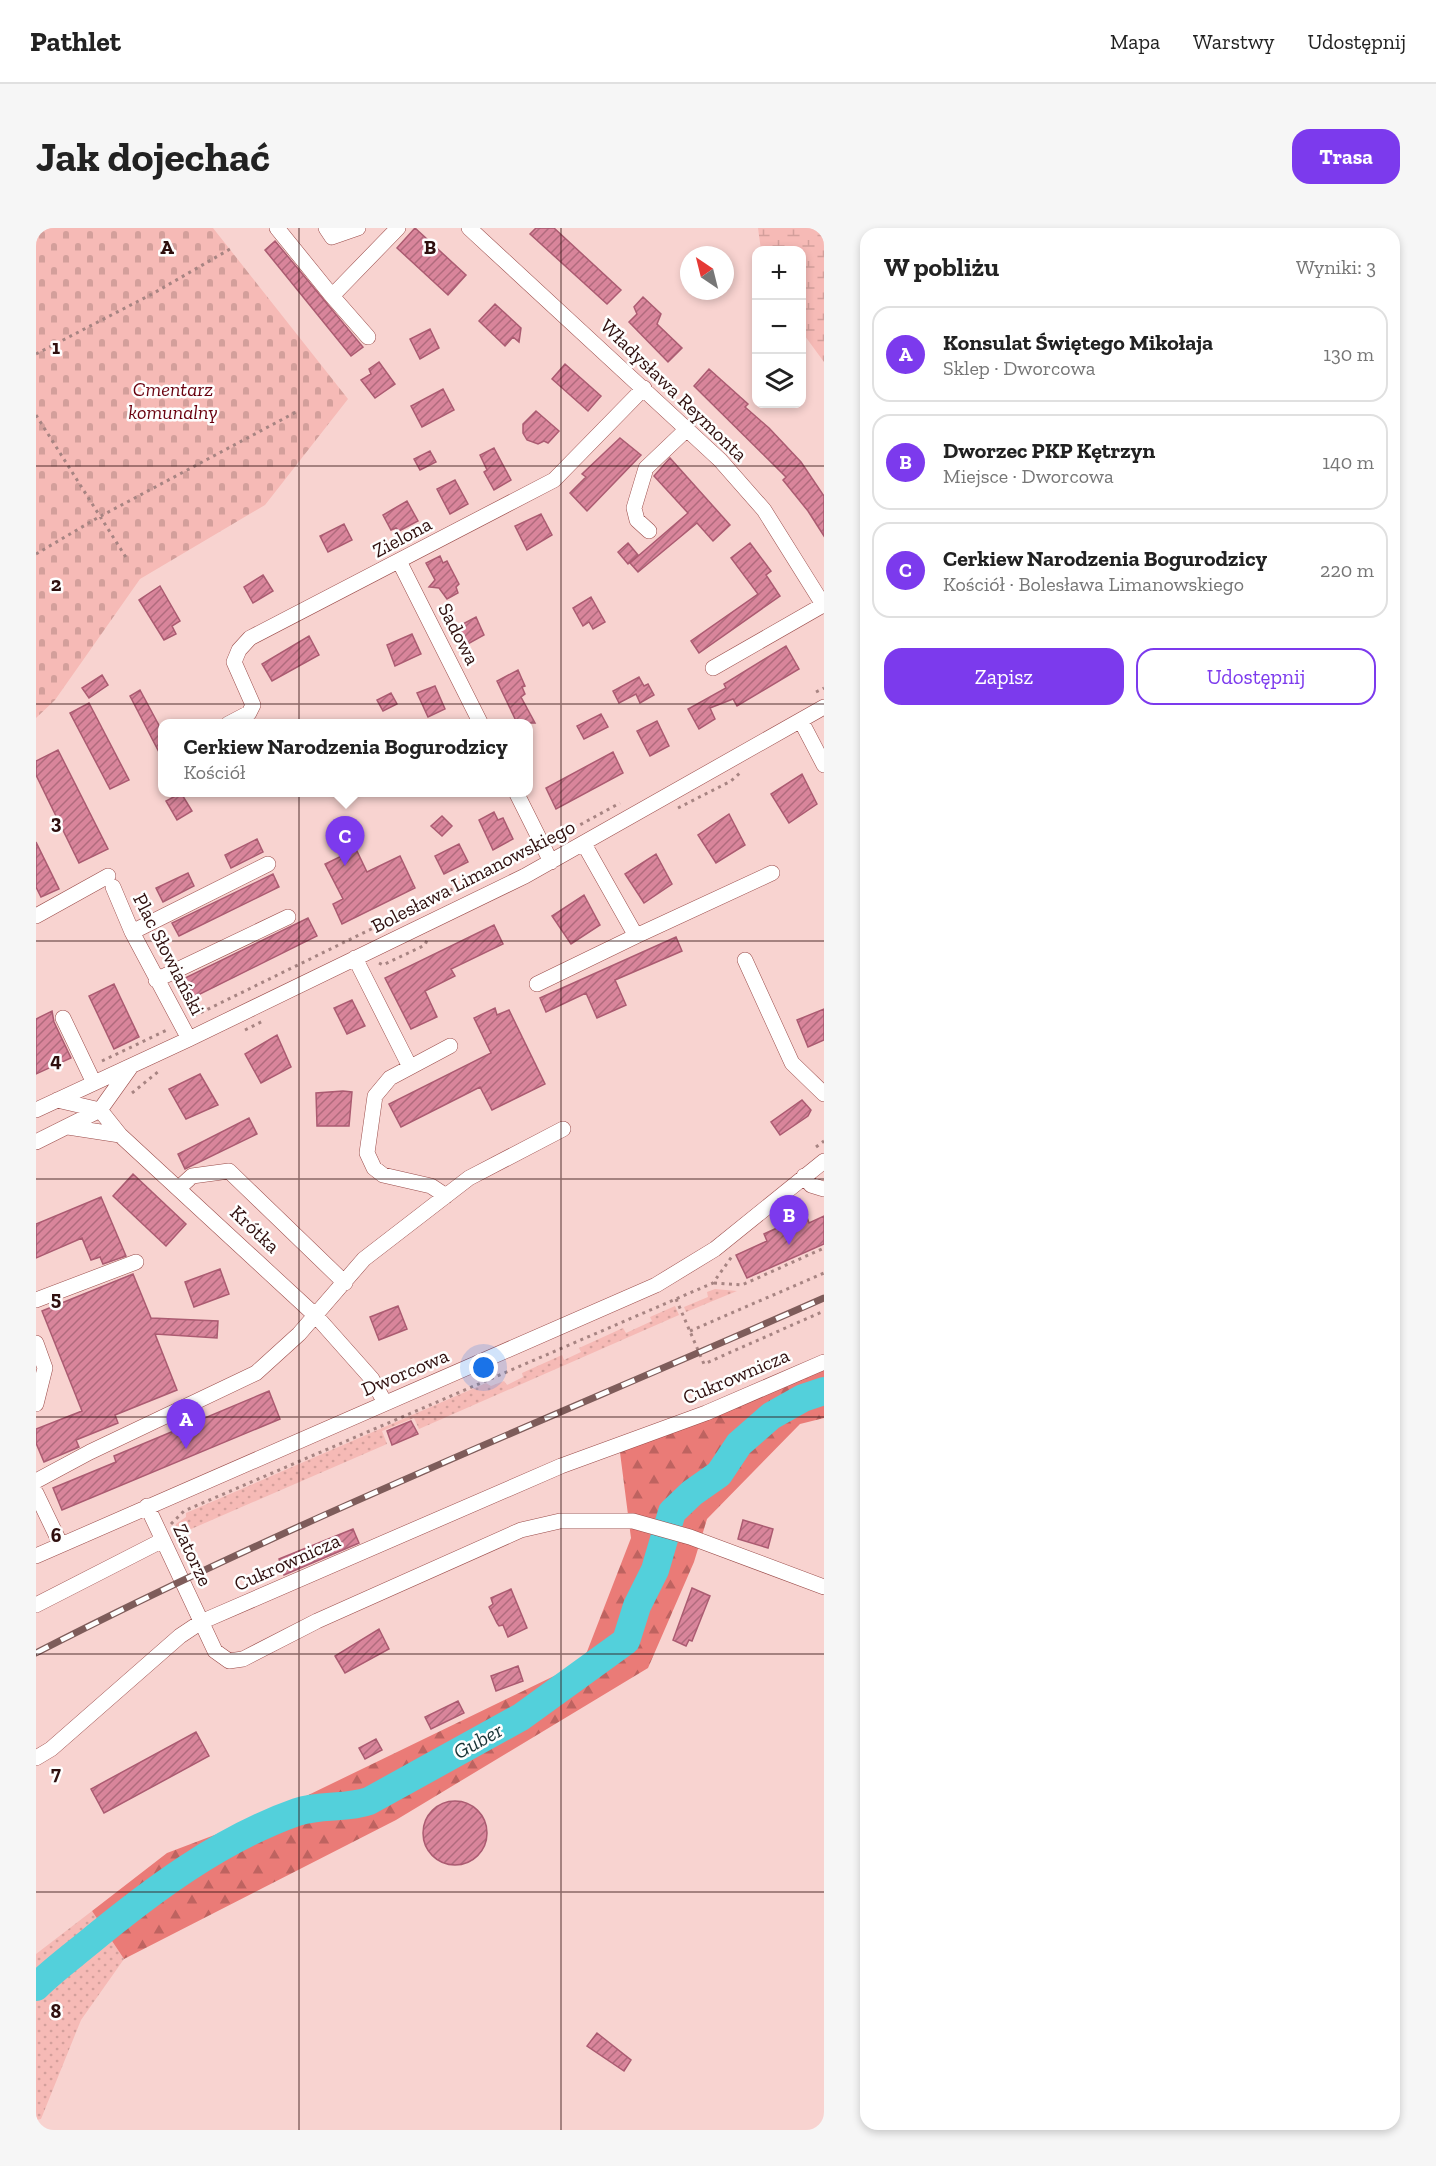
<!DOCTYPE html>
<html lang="pl">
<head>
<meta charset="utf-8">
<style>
	:root { --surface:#fff; --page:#f6f6f6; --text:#222; --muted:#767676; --line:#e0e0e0; --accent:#7c3aed }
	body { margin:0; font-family:"Zilla Slab",serif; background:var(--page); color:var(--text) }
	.controls { position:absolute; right:18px; top:18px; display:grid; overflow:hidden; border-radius:12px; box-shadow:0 3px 9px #0003 }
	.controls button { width:54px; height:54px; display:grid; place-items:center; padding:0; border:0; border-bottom:2px solid var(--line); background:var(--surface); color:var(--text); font:30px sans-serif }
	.compass { position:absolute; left:644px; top:18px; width:54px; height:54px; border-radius:50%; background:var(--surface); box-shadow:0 3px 9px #0003; rotate:325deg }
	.you { position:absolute; left:448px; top:1140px; width:21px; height:21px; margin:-15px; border:4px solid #fff; border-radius:50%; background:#1a73e8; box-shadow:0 0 0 9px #1a73e833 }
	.badge { display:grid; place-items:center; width:39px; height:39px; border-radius:50%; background:var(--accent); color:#fff; font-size:20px; font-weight:700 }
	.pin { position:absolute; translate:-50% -50px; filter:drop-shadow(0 2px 3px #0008) }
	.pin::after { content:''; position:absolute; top:32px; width:21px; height:18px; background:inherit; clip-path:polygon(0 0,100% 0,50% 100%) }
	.popup { position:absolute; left:122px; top:491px; width:375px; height:78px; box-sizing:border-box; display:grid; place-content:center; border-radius:12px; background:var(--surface); filter:drop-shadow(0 2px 4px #0005); font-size:20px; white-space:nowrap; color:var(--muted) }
	.popup b { font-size:22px; color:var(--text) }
	.popup::after { content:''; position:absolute; left:50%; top:100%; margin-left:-12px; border:12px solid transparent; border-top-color:var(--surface) }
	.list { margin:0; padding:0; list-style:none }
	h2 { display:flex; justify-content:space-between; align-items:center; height:78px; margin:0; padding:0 24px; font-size:26px }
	h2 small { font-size:20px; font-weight:400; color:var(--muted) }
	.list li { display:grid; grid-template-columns:39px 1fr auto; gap:18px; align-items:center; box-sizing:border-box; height:96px; margin:0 12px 12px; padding:0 12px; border:2px solid var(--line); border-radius:18px }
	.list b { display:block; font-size:22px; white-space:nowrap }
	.list p { margin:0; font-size:20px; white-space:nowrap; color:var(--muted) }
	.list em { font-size:20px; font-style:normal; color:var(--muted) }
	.actions { display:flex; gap:12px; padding:18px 24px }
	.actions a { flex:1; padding:14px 0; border:2px solid var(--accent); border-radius:18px; text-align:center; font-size:21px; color:var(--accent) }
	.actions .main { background:var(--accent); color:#fff }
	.icon { flex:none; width:33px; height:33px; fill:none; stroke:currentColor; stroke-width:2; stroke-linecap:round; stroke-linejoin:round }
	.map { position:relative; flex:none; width:788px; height:1902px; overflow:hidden; border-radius:18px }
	header { display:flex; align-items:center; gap:36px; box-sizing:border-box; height:84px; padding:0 30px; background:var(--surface); border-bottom:2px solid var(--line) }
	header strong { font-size:28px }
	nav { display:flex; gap:33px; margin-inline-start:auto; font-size:21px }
	.intro { display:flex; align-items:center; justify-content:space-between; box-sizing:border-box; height:144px; padding:0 36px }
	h1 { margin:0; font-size:42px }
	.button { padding:15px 27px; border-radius:18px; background:var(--accent); color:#fff; font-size:21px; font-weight:700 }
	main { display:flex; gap:36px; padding:0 36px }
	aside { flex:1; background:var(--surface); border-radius:18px; box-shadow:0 3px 9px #0003 }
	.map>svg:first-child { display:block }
	.grass { fill:url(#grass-dots) }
	.forest { fill:url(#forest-firs) }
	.wetland { fill:url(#wetland-marsh) }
	.cemetery { fill:url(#cemetery-stones) }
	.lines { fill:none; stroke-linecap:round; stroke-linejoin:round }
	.river { stroke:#53d0db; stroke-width:28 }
	.building { fill:url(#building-hatch); stroke:#ab5b71; stroke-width:1.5 }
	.minor-casing { stroke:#9a4b49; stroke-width:16 }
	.path { stroke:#a78482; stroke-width:3; stroke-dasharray:3 4.5; stroke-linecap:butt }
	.minor { stroke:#fff; stroke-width:15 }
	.rail-casing { stroke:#7e5c5a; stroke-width:7 }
	.rail { stroke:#fefefe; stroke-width:4.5; stroke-dasharray:14; stroke-linecap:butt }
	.grid { fill:none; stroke:#2f0f0e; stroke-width:1.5; stroke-opacity:0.55 }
	.labels { text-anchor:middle; stroke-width:5; stroke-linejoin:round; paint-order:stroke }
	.park-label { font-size:20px; font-style:italic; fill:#69000e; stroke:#fefefe }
	.street-label { font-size:20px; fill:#2f0f0e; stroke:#fefefe }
	.water-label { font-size:21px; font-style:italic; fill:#193436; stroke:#fefefe }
	.grid-label { font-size:20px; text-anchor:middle; font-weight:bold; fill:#2f0f0e; stroke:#fefefe; stroke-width:5; stroke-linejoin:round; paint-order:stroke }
</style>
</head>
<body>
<header>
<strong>Pathlet</strong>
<nav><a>Mapa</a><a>Warstwy</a><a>Udostępnij</a></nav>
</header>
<div class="intro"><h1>Jak dojechać</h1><a class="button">Trasa</a></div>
<main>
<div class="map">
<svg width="788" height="1902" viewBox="0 0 788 1902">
	<defs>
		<pattern id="grass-dots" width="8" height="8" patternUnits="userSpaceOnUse" patternTransform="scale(1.5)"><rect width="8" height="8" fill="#f6bab6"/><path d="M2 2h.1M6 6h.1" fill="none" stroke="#d39f9b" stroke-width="1.8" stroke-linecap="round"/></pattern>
		<pattern id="forest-firs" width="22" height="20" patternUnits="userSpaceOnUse" patternTransform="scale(1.5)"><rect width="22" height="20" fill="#ea7b77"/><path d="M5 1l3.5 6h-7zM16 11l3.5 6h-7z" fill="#be6360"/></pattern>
		<pattern id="wetland-marsh" width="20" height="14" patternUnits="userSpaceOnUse" patternTransform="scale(1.5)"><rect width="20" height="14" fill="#f6bab6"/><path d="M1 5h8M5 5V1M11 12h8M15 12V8" fill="none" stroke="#d39f9b"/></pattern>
		<pattern id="cemetery-stones" width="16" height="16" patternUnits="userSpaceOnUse" patternTransform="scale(1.5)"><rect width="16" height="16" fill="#f6bab6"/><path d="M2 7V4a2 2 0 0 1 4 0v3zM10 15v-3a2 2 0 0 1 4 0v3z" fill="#d39f9b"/></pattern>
		<pattern id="building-hatch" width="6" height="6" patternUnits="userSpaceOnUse" patternTransform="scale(1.5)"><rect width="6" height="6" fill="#d9859b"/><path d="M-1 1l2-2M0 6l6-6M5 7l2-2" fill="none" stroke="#b06b7d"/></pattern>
	</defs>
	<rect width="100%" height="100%" fill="#f8d3d0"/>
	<!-- grass -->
	<path class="grass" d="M679 1061 701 1063 650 1084 648 1079 672 1069 671 1064Z
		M639 1078 643 1087 383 1201 378 1190 346 1203 351 1216 139 1308 140 1296 150 1289V1285L450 1155 455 1158 468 1153 471 1157 487 1149 486 1145 526 1127 528 1132 545 1124 543 1120 587 1100 590 1105 616 1093 614 1089Z
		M56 1683 88 1731 45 1792 5 1891 0 1892V1726Z"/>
	<!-- forest -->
	<path class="forest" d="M788 1142V1190L764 1196 671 1291 658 1334 612 1440 360 1592 88 1731 56 1683 131 1625 231 1587 547 1434 595 1310 582 1209 601 1217Z"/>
	<!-- wetland -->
	<path class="wetland" d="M722 0H788V134L766 104V22H725Z"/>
	<!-- cemetery -->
	<path class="cemetery" d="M0 0H177L312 171 229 277 104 351 19 472 0 490Z"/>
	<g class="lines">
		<!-- river -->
		<path class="river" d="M0 1759C16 1743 35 1729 52 1715 115 1663 184 1611 261 1584 285 1576 311 1581 333 1573L485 1489 590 1413 601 1378 619 1342 636 1284 656 1265 683 1246 703 1216 735 1188 767 1170 788 1163"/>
	</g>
	<!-- building -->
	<path class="building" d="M379 0 430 47 412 67 361 20Z
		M500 0H518L585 62 571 76 494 6Z
		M239 13 327 119 315 128 229 22Z
		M607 69 625 86 621 96 646 120 632 134 593 94 601 86 598 79Z
		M459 76 485 100 483 114 477 109 469 118 443 93Z
		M394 101 403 120 384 131 374 111Z
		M343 134 359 156 339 170 325 152 335 146 333 141Z
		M529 136 565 168 552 183 516 151Z
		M673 141 712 176 709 179 733 200 765 234 788 268V308L772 283 747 252 750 249 658 158Z
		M407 161 418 182 386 199 375 178Z
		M500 183 523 203 512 215 508 213 502 216 491 212 487 205V196Z
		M584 210 605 227 551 283 534 265 550 249 546 246Z
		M458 220 475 252 458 262 448 244 451 242 444 227Z
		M394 223 400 234 384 242 378 231Z
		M634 230 694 297 677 313 661 295 602 344 594 335 652 285 618 248Z
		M419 252 432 276 414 286 401 261Z
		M371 273 382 293 363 303 360 300 355 302 347 287Z
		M505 286 516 307 491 322 479 298Z
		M308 296 316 312 292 324 284 308Z
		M592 315 602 327 592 336 582 324Z
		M714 315 735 343 730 347 744 368 663 425 655 413 722 366 695 330Z
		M404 328 407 335 411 333 423 356 420 359 422 365 411 371 403 360 393 359 399 352 390 335Z
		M227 347 237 363 217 375 208 359Z
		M124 358 144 393 136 398 140 406 128 412 103 372Z
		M555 369 569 394 557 401 553 394 547 398 537 380Z
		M440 389 448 407 430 417 421 399Z
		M376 406 385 426 359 438 351 417Z
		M273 408 283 427 236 453 226 436Z
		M750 418 763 441 701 478 697 471 674 480 679 491 663 501 652 481 690 460 688 456Z
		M482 442 489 458 486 459 489 466 485 469 499 495H481L461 453Z
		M66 447 72 457 53 470 46 460Z
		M603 449 608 458 612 456 618 467 604 475 600 466 583 475 577 463Z
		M399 458 409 481 392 489 381 465Z
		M104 462 126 503V530L94 468Z
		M355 465 361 476 347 483 341 472Z
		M53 475 93 552 74 561 34 485Z
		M565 486 572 499 548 511 541 498Z
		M621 493 633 518 614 528 601 503Z
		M22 522 72 621 43 635 0 547V533Z
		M577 524 587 545 520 581 510 560Z
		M766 546 781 576 753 595 735 566Z
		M145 565 156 583 141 592 130 573Z
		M458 584 462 592 467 590 477 611 457 622 443 592Z
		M693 586 709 617 680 635 662 607Z
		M406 588 416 598 406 608 395 598Z
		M221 611 227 624 195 640 189 627Z
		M0 614 23 661 5 669 0 659Z
		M423 616 432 634 408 646 399 628Z
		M320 621 331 644 364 628 379 660 306 696 297 676 307 671 289 636Z
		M620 626 636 656 608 675 589 646Z
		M152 645 158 658 127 674 120 660Z
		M237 646 243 659 143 708 136 695Z
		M548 667 564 697 535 716 516 688Z
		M272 690 281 708 158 769 149 750Z
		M458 697 467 716 415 741 419 748 389 763 401 789 375 801 349 750Z
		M640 709 646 723 579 752 590 777 561 790 550 765 510 784 504 770Z
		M78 756 103 809 78 821 53 768Z
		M316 772 329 798 311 806 298 780Z
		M459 780 461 787 473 782 509 856 456 882 444 859 365 899 353 876 455 825 438 790Z
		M788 781V812L772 819 761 792Z
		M16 783 18 794 35 830 0 846V791Z
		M241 807 255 839 225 855 209 826Z
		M164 846 182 877 150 891 133 861Z
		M307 863 316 864 313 898H281L280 865Z
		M766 872 775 882 772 888 744 907 735 894Z
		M213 890 221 906 149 941 142 926Z
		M97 946 150 996 130 1018 77 968Z
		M65 969 90 1028 67 1036 64 1029 55 1032 46 1010 0 1030V996Z
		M770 986 773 995 788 988V1016L711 1050 700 1027 731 1013 728 1006 741 1000 739 995 754 988 756 993Z
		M184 1041 193 1066 158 1079 149 1054Z
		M97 1046 115 1090 182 1093 181 1110 119 1106 141 1162 79 1187 82 1195 40 1212 43 1219 8 1234 0 1215V1201L46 1183 6 1083Z
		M362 1078 371 1101 343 1112 334 1089Z
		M233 1163 244 1191 26 1282 17 1260 80 1234 78 1228Z
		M375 1193 382 1206 356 1217 351 1203Z
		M707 1292 737 1301 732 1320 702 1311Z
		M317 1301 323 1315 248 1347 243 1331Z
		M656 1360 674 1368 656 1413 653 1412 650 1418 637 1412Z
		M475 1361 491 1400 472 1409 467 1397 463 1398 461 1395 453 1379 457 1376 455 1370Z
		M343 1401 353 1421 309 1445 299 1428Z
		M482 1438 487 1453 460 1463 455 1448Z
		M422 1473 428 1485 395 1501 389 1489Z
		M160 1504 173 1528 68 1585 55 1561Z
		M340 1511 346 1522 329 1531 323 1520Z
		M387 1605a32 32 0 1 1 64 0a32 32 0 1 1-64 0Z
		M561 1805 595 1832 588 1843 551 1818Z"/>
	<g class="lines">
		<!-- minor casing -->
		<g class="minor-casing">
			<path id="minor" d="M241 0 296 68
				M290 0 296 9 322 0
				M433 0 684 232 728 282 788 378
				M332 109 296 68 362 0
				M613 303 601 292 598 280 610 240 651 201
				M364 335 445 496
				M677 440 787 377
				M765 493 788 537
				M192 496 213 485 217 477 198 434 203 422 214 410 518 252 608 160
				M480 564 515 634
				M548 616 600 708 736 645
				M77 659 96 704 153 811
				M0 688 72 648
				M96 704 232 636
				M319 730 374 839
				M709 732 756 835 788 866
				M120 752 252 689
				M501 756 600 708
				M27 790 58 855
				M21 872 64 882 84 907 280 1088 336 1151 349 1175
				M0 882 153 811 489 648 788 479
				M32 899 84 907
				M0 914 64 882 94 840
				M768 948 775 957 788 961
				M143 960 156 948 193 943 309 1055
				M410 968 395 958 347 947 338 940 331 925 339 868 354 850 414 818
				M0 1072 100 1034
				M0 1115 9 1140 0 1176
				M0 1253 54 1224 220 1145 263 1106 328 1031 433 950 527 901
				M0 1265 25 1317
				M111 1278 179 1423 193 1433 207 1431 281 1393 485 1302 524 1293H597L654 1309 788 1359
				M0 1328 620 1057 679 1021 788 933
				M0 1377 127 1312
				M0 1530 15 1521 144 1408 165 1394 525 1238 670 1185 788 1134"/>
		</g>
		<!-- path -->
		<path class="path" d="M0 126 118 65 194 21
			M0 187 91 331
			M0 326 63 289 262 183
			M780 464 788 460
			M642 580 695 553 704 545
			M518 611 584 575
			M343 735 347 737 389 717 391 712
			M158 788 494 623
			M209 802 227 793
			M66 833 133 801
			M96 865 123 843
			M780 919 788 913
			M678 1055 706 1057 788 1020
			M640 1071 668 1136 788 1083
			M654 1103 788 1045
			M135 1296 148 1283 677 1055 697 1027"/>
		<!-- minor -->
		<use href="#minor" class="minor"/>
		<!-- rail casing -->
		<g class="rail-casing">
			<path id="rail" d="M0 1425C256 1293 525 1186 788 1070"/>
		</g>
		<!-- rail -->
		<use href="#rail" class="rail"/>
	</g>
	<!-- grid -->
	<path class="grid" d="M263 0V1902M525 0V1902M0 238H788M0 476H788M0 713H788M0 951H788M0 1189H788M0 1426H788M0 1664H788"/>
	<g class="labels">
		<!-- park labels -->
		<g class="park-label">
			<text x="137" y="168">Cmentarz<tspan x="137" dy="23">komunalny</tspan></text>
		</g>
		<!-- street labels -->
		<g class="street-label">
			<text transform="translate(638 162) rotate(44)" y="7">Władysława Reymonta</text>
			<text transform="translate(366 309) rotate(-28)" y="7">Zielona</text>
			<text transform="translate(423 406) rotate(63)" y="7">Sadowa</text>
			<text transform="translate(437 648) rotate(-27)" y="7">Bolesława Limanowskiego</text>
			<text transform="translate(133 726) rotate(63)" y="7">Plac Słowiański</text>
			<text transform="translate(219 1001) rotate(43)" y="7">Krótka</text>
			<text transform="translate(369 1144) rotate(-23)" y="7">Dworcowa</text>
			<text transform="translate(700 1148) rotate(-23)" y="7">Cukrownicza</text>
			<text transform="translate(157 1327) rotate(65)" y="7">Zatorze</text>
			<text transform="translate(251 1334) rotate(-24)" y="7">Cukrownicza</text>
		</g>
		<!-- water labels -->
		<g class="water-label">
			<text transform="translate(442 1513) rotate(-29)" y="7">Guber</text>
		</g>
	</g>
	<g class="grid-label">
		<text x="131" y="26">A</text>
		<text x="394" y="26">B</text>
		<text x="20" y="126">1</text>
		<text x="20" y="363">2</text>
		<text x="20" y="601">3</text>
		<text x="20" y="839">4</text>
		<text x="20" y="1077">5</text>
		<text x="20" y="1314">6</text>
		<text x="20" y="1552">7</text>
		<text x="20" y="1790">8</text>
	</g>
</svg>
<div class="controls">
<button>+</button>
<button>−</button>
<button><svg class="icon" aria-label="layers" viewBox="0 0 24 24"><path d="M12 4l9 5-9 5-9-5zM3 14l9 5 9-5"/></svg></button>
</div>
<svg class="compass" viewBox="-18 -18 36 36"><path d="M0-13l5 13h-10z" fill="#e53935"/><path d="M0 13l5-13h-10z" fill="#767676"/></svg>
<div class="you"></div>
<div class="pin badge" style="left:150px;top:1221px">A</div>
<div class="pin badge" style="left:753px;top:1017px">B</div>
<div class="pin badge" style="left:309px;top:638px">C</div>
<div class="popup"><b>Cerkiew Narodzenia Bogurodzicy</b>Kościół</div>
</div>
<aside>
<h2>W pobliżu<small>Wyniki: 3</small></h2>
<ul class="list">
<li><span class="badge">A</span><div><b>Konsulat Świętego Mikołaja</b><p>Sklep · Dworcowa</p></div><em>130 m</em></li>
<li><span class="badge">B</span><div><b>Dworzec PKP Kętrzyn</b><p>Miejsce · Dworcowa</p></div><em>140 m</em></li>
<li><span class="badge">C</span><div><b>Cerkiew Narodzenia Bogurodzicy</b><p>Kościół · Bolesława Limanowskiego</p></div><em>220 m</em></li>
</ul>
<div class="actions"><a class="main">Zapisz</a><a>Udostępnij</a></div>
</aside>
</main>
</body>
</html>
